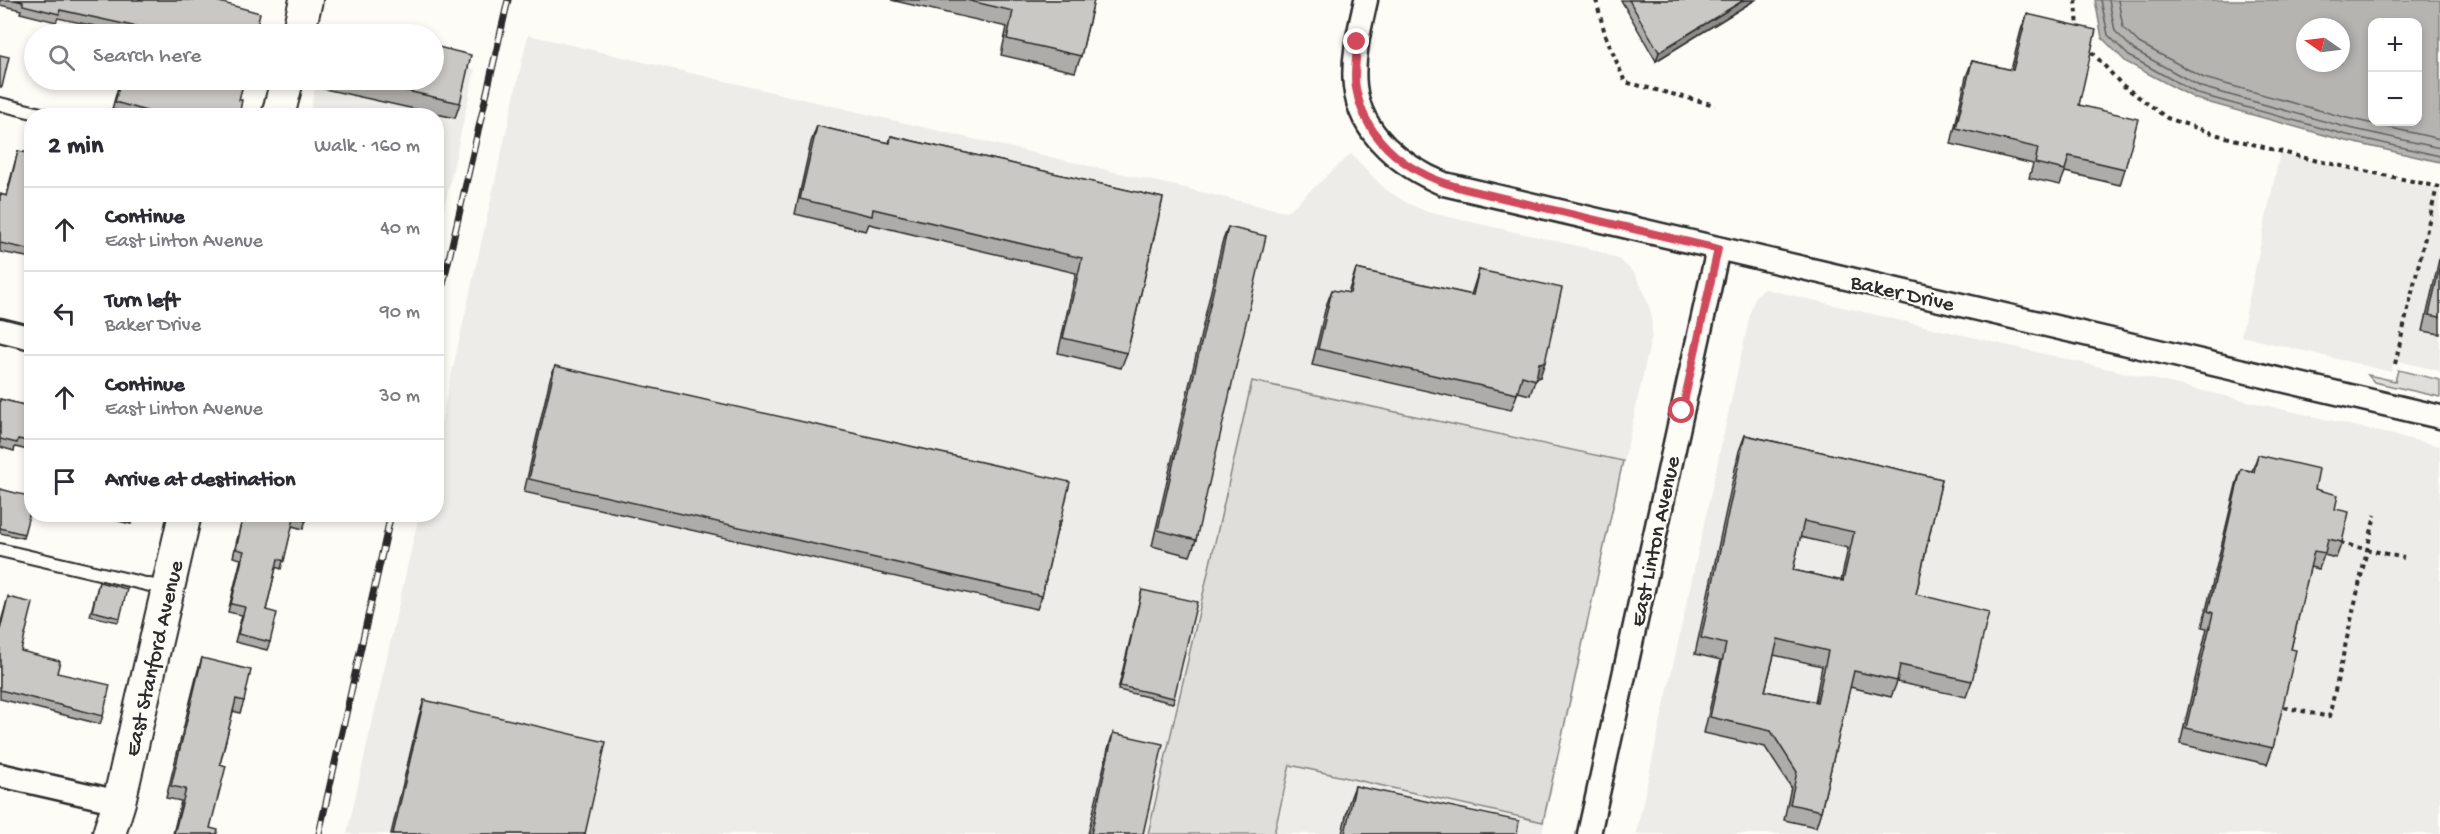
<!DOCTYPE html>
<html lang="en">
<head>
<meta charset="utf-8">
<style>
	:root { --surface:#fff; --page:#f7f7f7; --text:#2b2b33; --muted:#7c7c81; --line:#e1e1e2 }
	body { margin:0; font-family:"Gochi Hand",sans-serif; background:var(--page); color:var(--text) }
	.controls { position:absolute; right:18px; top:18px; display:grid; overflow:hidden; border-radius:12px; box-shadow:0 3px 9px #0003 }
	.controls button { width:54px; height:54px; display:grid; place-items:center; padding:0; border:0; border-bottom:2px solid var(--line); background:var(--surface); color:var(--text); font:30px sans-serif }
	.compass { position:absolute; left:2296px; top:18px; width:54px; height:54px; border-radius:50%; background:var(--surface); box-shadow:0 3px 9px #0003; rotate:284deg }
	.stop { position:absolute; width:18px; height:18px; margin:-14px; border:4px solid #d1495b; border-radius:50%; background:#fff }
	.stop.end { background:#d1495b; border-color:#fff; box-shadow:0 2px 6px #0008 }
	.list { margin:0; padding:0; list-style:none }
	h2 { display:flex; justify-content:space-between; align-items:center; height:78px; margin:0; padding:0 24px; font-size:26px }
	h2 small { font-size:20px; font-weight:400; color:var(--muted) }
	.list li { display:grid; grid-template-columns:39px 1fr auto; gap:18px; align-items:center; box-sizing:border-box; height:84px; padding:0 24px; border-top:2px solid var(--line) }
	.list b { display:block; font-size:22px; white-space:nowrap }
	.list p { margin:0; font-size:20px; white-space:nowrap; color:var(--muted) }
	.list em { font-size:20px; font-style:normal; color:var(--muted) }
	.icon { flex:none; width:33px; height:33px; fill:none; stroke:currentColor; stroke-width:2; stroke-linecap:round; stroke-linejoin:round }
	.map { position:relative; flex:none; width:2440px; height:834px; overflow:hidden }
	.search { position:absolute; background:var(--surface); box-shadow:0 3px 9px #0003; left:24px; top:24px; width:420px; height:66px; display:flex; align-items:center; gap:15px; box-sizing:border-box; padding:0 21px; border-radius:33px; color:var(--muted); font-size:22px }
	.panel { position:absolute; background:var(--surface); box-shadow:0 3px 9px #0003; left:24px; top:108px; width:420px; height:414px; border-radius:24px }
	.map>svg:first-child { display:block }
	.built { fill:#edece8 }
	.green { fill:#dfdeda; stroke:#858482; stroke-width:1.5 }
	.water { fill:#b5b4b1; stroke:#7e7d7b; stroke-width:1.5; fill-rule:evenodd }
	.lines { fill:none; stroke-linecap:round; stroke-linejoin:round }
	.shore { stroke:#626261; stroke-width:1.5 }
	.lane-casing { stroke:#2b2b2b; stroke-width:16 }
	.street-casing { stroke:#2b2b2b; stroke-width:27 }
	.secondary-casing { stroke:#2b2b2b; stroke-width:36 }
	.path { stroke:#2b2b2b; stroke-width:4; stroke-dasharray:4.5 4.5; stroke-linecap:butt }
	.lane { stroke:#fdfcf7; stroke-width:12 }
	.street { stroke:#fdfcf7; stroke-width:22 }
	.secondary { stroke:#fdfcf7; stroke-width:32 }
	.rail-casing { stroke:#2b2b2b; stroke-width:7 }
	.rail { stroke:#fdfcf7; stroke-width:4.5; stroke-dasharray:14; stroke-linecap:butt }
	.wall { fill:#adaca9; stroke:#2b2b2b; stroke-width:1.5; fill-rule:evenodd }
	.shaded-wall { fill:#8d8c89; stroke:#2b2b2b; stroke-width:1.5 }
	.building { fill:#c9c8c4; stroke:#2b2b2b; stroke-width:1.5; fill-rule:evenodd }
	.route { stroke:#d1495b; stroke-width:8 }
	.labels { text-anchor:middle; stroke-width:4.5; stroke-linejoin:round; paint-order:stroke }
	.street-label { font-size:22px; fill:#2b2b2b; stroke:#fdfcf7 }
</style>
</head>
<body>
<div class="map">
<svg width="2440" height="834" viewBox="0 0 2440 834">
	<rect width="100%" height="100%" fill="#fdfcf7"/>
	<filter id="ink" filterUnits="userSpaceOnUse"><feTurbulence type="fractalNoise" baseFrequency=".0167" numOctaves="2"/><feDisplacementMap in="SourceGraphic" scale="12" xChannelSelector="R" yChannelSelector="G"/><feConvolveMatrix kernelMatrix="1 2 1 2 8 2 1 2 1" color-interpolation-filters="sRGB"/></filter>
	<g filter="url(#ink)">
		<!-- built -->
		<path class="built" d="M528 35 1287 212 1351 154 1385 189 1407 203 1427 212 1595 250 1620 260 1634 273 1644 292 1651 313 1652 334 1542 834H347L419 515 436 514 437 439Z
			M434 59 475 69 437 241 436 116H309L317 80H434Z
			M2280 153 2440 190V371L2394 360 2391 372 2241 336Z
			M1765 289 2440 446V834H1636L1751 310 1756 295Z"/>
		<!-- green -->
		<path class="green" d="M2398 370 2440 380V397L2374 382 2368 375 2395 381Z
			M1252 381 1623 461 1543 822 1290 765 1274 834H1148Z"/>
		<!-- water -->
		<path class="water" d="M2095 0H2440V162L2342 140 2196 99 2126 62 2102 38ZM2372 22H2418V122H2372ZM2305 27H2341V63H2305Z"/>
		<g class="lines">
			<!-- shore -->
			<path class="shore" d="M2101 0 2108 35 2129 56 2198 94 2343 134 2440 156
				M2109 0 2115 31 2134 50 2201 87 2345 127 2440 148
				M2118 0 2123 27 2139 43 2204 78 2347 118 2440 139"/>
			<!-- lane casing -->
			<g class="lane-casing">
				<path id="lane" d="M0 104 49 116
					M0 550 167 589"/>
			</g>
			<!-- street casing -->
			<g class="street-casing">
				<path id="street" d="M1366 0C1360 27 1352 58 1355 86 1360 135 1403 167 1444 184L2440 417
					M0 330 32 338
					M0 775 119 802
					M1589 834 1718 249"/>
			</g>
			<!-- secondary casing -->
			<g class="secondary-casing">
				<path id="secondary" d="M298 34 306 0
					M278 116 287 80
					M109 834 119 802 185 514"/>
			</g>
			<!-- path -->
			<path class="path" d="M1596 0 1605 34 1625 82 1715 105
				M2076 0 2078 29
				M2092 52 2121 84 2167 118 2218 135 2309 159 2440 187
				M2395 364 2437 187
				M2340 543 2404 558
				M2284 707 2329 717 2375 515"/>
			<!-- lane -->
			<use href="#lane" class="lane"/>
			<!-- street -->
			<use href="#street" class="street"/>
			<!-- secondary -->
			<use href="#secondary" class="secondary"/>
			<!-- rail casing -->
			<g class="rail-casing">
				<path id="rail" d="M436 315 508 0
					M319 834 391 514"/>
			</g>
			<!-- rail -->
			<use href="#rail" class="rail"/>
		</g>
		<!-- wall -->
		<path class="wall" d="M0 0H212L255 34H132L58 18 56 22 20 13 21 10 0 5Z
			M891 0H1094L1081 56 1075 72 1001 55 1007 27Z
			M1621 0H1755L1656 61Z
			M2027 14 2079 105 2125 169 2120 185 2065 172 2060 185 2029 178 2033 164 1951 144 1966 77 1972 61 2011 70 2021 30Z
			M120 80H145L164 84 165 80H244L239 100V116H134L112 109Z
			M322 80H434L460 103 455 118 320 88Z
			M817 126 889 143 891 136 1163 198 1127 353 1121 368 1058 353 1076 273 869 224 866 231 795 214 811 142Z
			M18 151 32 154V258L0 252V194L6 196Z
			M1228 227 1196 540 1190 556 1152 546 1222 243Z
			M2440 255V334L2423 331Z
			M1356 269 1471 295 1479 270 1540 377 1536 378 1530 395 1518 392 1511 410 1312 365 1326 306 1332 290 1348 293Z
			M555 366 1061 521 1056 534 1042 596 1037 609 524 492 550 379Z
			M0 399 32 407V451L15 447 14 451 0 447Z
			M1745 435 1942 479 1916 594 1972 681 1966 697 1897 682 1891 697 1850 687 1821 811 1816 827 1784 820 1791 787 1765 747 1704 733 1721 660 1695 654 1739 451ZM1800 537 1848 548 1841 581 1793 570ZM1774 655 1822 666 1815 702 1765 691Z
			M2258 455 2315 489 2335 509 2342 542 2336 558 2324 555 2319 569 2310 567 2291 649 2273 748 2267 764 2180 744 2207 628 2202 627 2236 485 2241 469 2252 471Z
			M0 489 24 534 23 538 0 533Z
			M91 514H135L131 524Z
			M254 514H308L303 529 292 526 281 569 276 567 266 610 270 642 267 650 235 642 242 615 228 612 241 559 233 557 240 527 243 519 252 521Z
			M99 582 120 618 118 622 90 616Z
			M1142 590 1174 698 1173 703 1118 690Z
			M8 597 21 651 57 673 103 716 100 724 0 699V625Z
			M202 658 244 701 240 713 233 711 220 764 210 828 217 834H173L181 801 166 798 198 670Z
			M424 700 585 834H391L419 716Z
			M1113 733 1143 834H1088L1108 749Z
			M1355 786 1517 834H1342L1349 802Z"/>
		<!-- shaded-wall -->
		<path class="shaded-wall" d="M1744 0H1755L1656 61 1659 52Z
			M1545 362 1540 377 1534 379 1539 363Z"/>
		<!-- building -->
		<path class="building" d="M14 0H212L260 13 255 34H169L60 10 59 14 23 5V2Z
			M966 0H1094L1081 56 1007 39 1013 11Z
			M1629 0H1744L1659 52Z
			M2027 14 2096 30 2079 105 2138 119 2125 169 2069 156 2065 170 2035 163 2038 148 1956 128 1972 61 2013 70Z
			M336 24 381 34H334Z
			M434 46 471 55 460 103 359 80H434Z
			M0 55 9 57 2 87H0Z
			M121 80H145L165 84 166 80H244L239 100H242L239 116H164L115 102Z
			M817 126 890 143 891 136 1163 198 1127 353 1063 338 1082 258 873 209 872 216 800 199Z
			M18 151 32 154V250L0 243V194L7 196Z
			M1228 227 1266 236 1196 540 1158 530Z
			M2440 265V317L2429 315Z
			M1356 269 1473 295 1479 270 1562 288 1545 362 1539 363 1536 380 1522 376 1517 394 1318 349 1332 290 1350 293Z
			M555 366 1070 482 1061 521H1059L1042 596 529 479Z
			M0 399 32 407V442L18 439 17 443 0 439Z
			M1745 435 1942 479 1916 594 1989 612 1972 681 1900 665 1897 681 1854 671 1821 811 1790 804 1797 772 1771 731 1710 717 1726 644 1701 638ZM1804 521 1854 532 1843 581 1793 570ZM1778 639 1828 651 1817 702 1765 691Z
			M2258 455 2319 469 2315 489 2338 495 2335 509 2349 512 2342 542 2328 539 2325 553 2314 551 2291 649 2296 650 2273 748 2186 728 2213 613 2208 611 2241 469 2254 472Z
			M0 489 32 497V504L24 534 0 528Z
			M255 514H308L306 521 294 518 284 561 278 559 266 610 277 613 270 642 238 634 245 607 231 604 244 551 236 549 243 519 253 521Z
			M99 582 127 589 120 618 92 611Z
			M1142 590 1197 602 1174 698 1120 686Z
			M8 597 33 603 21 651 60 661 57 673 110 685 103 716 0 690V630Z
			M202 658 251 670 244 701 236 699 220 764 226 766 210 828 218 830 217 834H174L186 789 171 786Z
			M424 700 606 742 585 834H393Z
			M1113 733 1163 744 1143 834H1091Z
			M1355 786 1519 821 1517 834H1345Z"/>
	</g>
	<g class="lines" filter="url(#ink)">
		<!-- route -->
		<path class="route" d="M1357 42C1357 57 1353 74 1356 88 1366 145 1413 176 1465 189L1718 249 1682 411"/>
	</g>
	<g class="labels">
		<!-- street labels -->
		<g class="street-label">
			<text transform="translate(1903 291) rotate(13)" y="8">Baker Drive</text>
			<text transform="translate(1653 541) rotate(-78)" y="8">East Linton Avenue</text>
			<text transform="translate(152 658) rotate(-77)" y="8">East Stanford Avenue</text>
		</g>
	</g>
</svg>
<div class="controls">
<button>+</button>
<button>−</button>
</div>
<svg class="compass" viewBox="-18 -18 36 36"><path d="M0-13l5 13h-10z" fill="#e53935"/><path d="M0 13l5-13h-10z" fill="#7c7c81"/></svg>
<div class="stop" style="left:1682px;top:411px"></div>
<div class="stop end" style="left:1357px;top:42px"></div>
<div class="search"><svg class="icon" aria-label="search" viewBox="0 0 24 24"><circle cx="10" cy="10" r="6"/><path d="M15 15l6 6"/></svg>Search here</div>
<section class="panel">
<h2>2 min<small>Walk · 160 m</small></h2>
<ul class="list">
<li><svg class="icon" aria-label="ahead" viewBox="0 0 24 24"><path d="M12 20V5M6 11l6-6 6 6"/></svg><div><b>Continue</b><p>East Linton Avenue</p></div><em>40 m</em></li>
<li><svg class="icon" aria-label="left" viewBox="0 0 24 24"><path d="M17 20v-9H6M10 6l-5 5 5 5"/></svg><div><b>Turn left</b><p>Baker Drive</p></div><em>90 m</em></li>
<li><svg class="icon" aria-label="ahead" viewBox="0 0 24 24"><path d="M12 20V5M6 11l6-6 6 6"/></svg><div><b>Continue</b><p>East Linton Avenue</p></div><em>30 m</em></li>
<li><svg class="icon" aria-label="arrive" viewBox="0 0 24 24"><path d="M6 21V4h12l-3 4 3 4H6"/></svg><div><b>Arrive at destination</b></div></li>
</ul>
</section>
</div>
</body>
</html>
